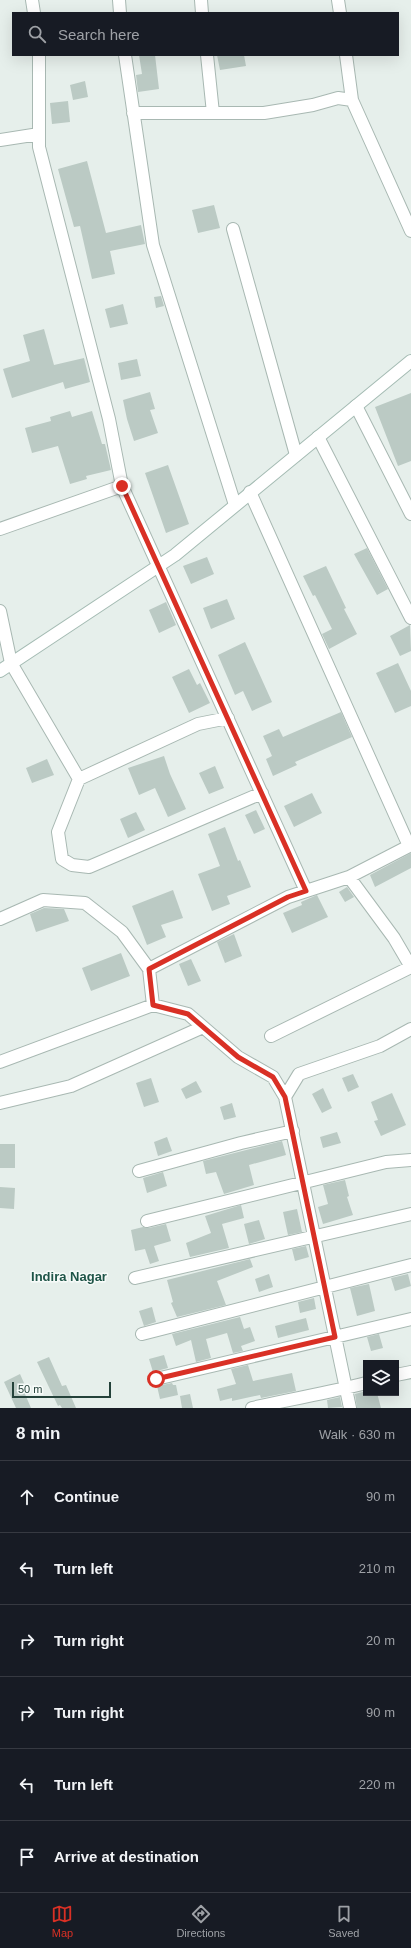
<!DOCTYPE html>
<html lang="en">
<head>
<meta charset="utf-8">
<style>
	:root { --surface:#171b24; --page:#20242c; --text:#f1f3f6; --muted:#9ea1a6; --line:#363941; --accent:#d93025 }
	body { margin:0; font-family:Helvetica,sans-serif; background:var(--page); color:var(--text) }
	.controls { position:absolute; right:12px; bottom:12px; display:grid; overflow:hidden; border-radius:0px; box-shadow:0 4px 16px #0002 }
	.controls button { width:36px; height:36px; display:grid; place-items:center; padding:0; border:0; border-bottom:1px solid var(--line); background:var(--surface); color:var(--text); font:20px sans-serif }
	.scale { position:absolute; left:12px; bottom:10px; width:99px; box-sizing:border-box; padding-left:4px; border:2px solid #24423a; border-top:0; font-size:11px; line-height:14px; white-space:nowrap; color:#24423a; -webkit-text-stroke:3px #f7fbf9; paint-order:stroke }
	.stop { position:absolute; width:12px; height:12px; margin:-9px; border:3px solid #d93025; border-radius:50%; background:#fff }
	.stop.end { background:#d93025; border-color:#fff; box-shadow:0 1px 4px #0008 }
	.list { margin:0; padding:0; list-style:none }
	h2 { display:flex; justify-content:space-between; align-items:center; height:52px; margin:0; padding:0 16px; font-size:17px }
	h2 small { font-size:13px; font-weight:400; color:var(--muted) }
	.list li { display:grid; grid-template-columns:26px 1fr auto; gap:12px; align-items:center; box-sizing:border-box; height:72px; padding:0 16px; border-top:1px solid var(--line) }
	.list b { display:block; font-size:15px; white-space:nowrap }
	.list em { font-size:13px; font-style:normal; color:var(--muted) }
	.icon { flex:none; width:22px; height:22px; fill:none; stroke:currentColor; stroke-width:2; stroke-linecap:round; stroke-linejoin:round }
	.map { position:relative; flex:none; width:411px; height:1408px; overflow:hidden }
	.search { position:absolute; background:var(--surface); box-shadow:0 4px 16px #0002; left:12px; right:12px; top:12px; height:44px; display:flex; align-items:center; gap:10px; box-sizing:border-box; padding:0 14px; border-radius:0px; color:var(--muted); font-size:15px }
	.sheet { height:484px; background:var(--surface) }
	nav { display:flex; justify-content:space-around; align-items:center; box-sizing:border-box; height:56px; border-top:1px solid var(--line); background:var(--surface); font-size:11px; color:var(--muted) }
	nav a { display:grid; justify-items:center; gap:2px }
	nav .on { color:var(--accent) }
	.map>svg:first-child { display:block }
	.building { fill:#bbcac4 }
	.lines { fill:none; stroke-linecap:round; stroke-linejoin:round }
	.street-casing { stroke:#a8b8b2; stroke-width:14 }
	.secondary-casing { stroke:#a4bbb3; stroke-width:14 }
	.street { stroke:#fff; stroke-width:12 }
	.secondary { stroke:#fff; stroke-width:12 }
	.route { stroke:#d93025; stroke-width:5 }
	.labels { text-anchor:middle; stroke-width:3; stroke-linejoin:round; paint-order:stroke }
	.neighbourhood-label { font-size:13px; font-weight:bold; fill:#1f5548; stroke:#f7fbf9 }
</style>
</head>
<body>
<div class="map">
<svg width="411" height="1408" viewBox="0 0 411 1408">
	<rect width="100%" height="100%" fill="#e6efeb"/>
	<!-- building -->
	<path class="building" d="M139 55H155L159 89 138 92 136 75 142 74Z
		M217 55H244L246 66 220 70Z
		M85 81 88 97 73 100 70 85Z
		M68 101 70 122 52 124 50 103Z
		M87 161 106 233 141 225 145 244 110 251 115 274 92 279 80 226 74 227 58 169Z
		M214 205 220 228 198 233 192 210Z
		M161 296 164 306 156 308 154 297Z
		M123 304 128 324 110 328 105 309Z
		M44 329 54 365 84 358 90 382 65 389 63 382 12 398 3 369 30 361 23 335Z
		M137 359 141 376 121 380 118 363Z
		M150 392 155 409 150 410 158 433 134 441 127 419 123 400Z
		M411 393V461L398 466 375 407Z
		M70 411 72 417 92 411 102 444H105L111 470 86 476 87 479 70 484 58 446 32 453 25 428 51 421 50 417Z
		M168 465 189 524 166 533 145 473Z
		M367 548 388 589 377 595 354 554Z
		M207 557 214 574 191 584 183 566Z
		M326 566 346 608 344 609 357 634 329 649 322 634 332 629 315 595 313 596 303 576Z
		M227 599 235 619 211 629 203 608Z
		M166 602 176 625 159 633 149 610Z
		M410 625 411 651 400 656 390 636Z
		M245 642 272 702 252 711 243 691 235 695 218 655Z
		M398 663 411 691V706L395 713 376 673Z
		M189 669 197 685 200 683 210 703 189 713 172 677Z
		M341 712 352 737 295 762 297 765 273 776 266 759 272 756 263 736 279 729 283 737Z
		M164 756 170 774 186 809 168 817 155 788 139 795 128 768Z
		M47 759 54 775 32 783 26 768Z
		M215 766 224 788 209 794 199 773Z
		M312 793 322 813 294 827 284 806Z
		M256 810 265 829 254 834 245 815Z
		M136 812 145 830 128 838 120 819Z
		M225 827 238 861 240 860 251 887 227 896 230 904 212 911 198 874 220 866 208 834Z
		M411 853V868L375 887 370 875Z
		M347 887 354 897 345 902 339 892Z
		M173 890 183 918 161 925 166 937 147 945 132 906Z
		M317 895 328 917 292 933 283 913 302 905 301 902Z
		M44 908 64 909 69 921 36 932 30 914Z
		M234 934 242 956 225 963 217 942Z
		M121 953 130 976 91 991 82 968Z
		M191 959 201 981 188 986 179 964Z
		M353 1074 359 1087 348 1092 342 1078Z
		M151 1078 159 1102 144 1107 136 1083Z
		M196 1081 202 1092 186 1099 181 1089Z
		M323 1088 332 1108 322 1113 312 1094Z
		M392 1093 406 1125 381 1136 374 1121 378 1120 371 1102Z
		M232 1103 236 1117 224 1120 220 1107Z
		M337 1132 341 1143 323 1148 320 1137Z
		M167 1137 172 1151 158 1156 154 1142Z
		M282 1141 286 1155 249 1165 254 1185 224 1194 216 1172 206 1174 203 1161Z
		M0 1144H15V1168H0Z
		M163 1172 167 1186 147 1193 143 1178Z
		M345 1180 349 1196 347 1197 353 1215 323 1224 318 1207 328 1204 323 1185Z
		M0 1187 15 1188 14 1209 0 1208Z
		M241 1205 244 1218 222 1224 229 1248 190 1257 186 1243 211 1233 205 1216Z
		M297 1209 302 1232 288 1235 283 1212Z
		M259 1220 265 1239 249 1244 244 1224Z
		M166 1224 171 1241 154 1246 159 1261 150 1264 145 1249 135 1251 131 1230 143 1227 149 1228Z
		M306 1246 309 1257 295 1261 292 1249Z
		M250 1259 253 1267 217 1281 226 1305 177 1317 171 1303 173 1302 167 1280Z
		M269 1274 273 1287 259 1292 255 1279Z
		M408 1274 411 1286 395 1291 391 1278Z
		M369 1284 375 1311 357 1316 350 1288Z
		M314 1298 316 1309 300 1313 298 1302Z
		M152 1307 156 1322 144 1326 139 1311Z
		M240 1317 244 1329 250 1327 255 1341 241 1346 243 1351 233 1353 227 1333 206 1339 211 1358 196 1362 191 1340 176 1346 172 1334Z
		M306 1318 309 1330 278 1338 275 1326Z
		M379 1334 383 1348 371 1351 367 1337Z
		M164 1355 168 1368 153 1372 149 1359Z
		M49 1357 62 1386 66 1385 76 1408H62L60 1405 58 1406 37 1362Z
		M248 1365 253 1381 292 1373 296 1391 261 1398 260 1395 232 1401V1398L220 1401 217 1389 236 1384 231 1369Z
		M20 1374 28 1392 25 1394 31 1408H16L4 1382Z
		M172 1383 173 1385H176L178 1395 160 1399 157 1386Z
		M366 1391V1393H377L381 1408H357L355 1394Z
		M190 1394 193 1408H182L180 1396Z
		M340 1397 342 1407 328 1408 327 1400Z"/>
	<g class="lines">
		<!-- street casing -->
		<g class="street-casing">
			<path id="street" d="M32 0 34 13
				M119 0 120 13
				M201 0 202 13
				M338 0 340 13
				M39 55V147L109 419 122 486 306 891
				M125 55 153 245 235 505
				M207 55 213 113
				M346 55 352 100 411 231
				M133 113H264L313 105 338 98 352 100
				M0 140 39 134
				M233 229 296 455
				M356 406 411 514
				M318 437 411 618
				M250 492 409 846
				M0 529 122 486
				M0 611 11 663 79 779
				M228 718 198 724 79 779 58 832 62 859 72 865 89 867 262 793
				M349 877 394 938 411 967
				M0 919 43 900 85 903 122 932 149 969 288 897 349 877 411 845
				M149 969 153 1005 188 1014 238 1057 273 1077 285 1097 350 1408
				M271 1036 411 967
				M0 1062 153 1005
				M285 1097 299 1074 380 1046 411 1029
				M0 1103 71 1086 203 1027
				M139 1171 241 1143 293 1131
				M147 1221 386 1162 411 1160
				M135 1278 411 1214
				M142 1334 411 1265
				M396 1375 411 1372
				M156 1379 411 1319
				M252 1408C290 1399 328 1393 366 1383"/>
		</g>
		<!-- secondary casing -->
		<g class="secondary-casing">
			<path id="secondary" d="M0 671 175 555 411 361"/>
		</g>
		<!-- street -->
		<use href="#street" class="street"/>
		<!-- secondary -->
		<use href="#secondary" class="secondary"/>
	</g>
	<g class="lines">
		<!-- route -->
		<path class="route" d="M122 486 306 891 288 897 149 969 153 1005 188 1014 238 1057 273 1077 285 1097 335 1337 156 1379"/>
	</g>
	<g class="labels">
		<!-- neighbourhood labels -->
		<g class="neighbourhood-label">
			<text x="69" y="1281">Indira Nagar</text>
		</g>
	</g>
</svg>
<div class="controls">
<button><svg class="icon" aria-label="layers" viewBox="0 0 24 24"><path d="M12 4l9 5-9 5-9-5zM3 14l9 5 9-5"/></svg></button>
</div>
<div class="scale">50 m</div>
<div class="stop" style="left:156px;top:1379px"></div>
<div class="stop end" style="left:122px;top:486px"></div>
<div class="search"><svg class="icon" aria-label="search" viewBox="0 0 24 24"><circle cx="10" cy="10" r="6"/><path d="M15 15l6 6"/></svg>Search here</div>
</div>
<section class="sheet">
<h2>8 min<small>Walk · 630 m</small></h2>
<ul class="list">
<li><svg class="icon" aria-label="ahead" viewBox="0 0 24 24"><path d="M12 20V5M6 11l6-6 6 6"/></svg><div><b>Continue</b></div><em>90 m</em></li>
<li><svg class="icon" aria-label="left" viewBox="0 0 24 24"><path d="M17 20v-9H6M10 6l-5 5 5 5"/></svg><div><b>Turn left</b></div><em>210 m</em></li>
<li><svg class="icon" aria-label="right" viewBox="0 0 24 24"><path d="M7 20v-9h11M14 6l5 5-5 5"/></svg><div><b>Turn right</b></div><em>20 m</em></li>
<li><svg class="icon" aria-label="right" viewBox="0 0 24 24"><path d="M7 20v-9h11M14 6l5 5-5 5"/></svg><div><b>Turn right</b></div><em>90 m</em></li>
<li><svg class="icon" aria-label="left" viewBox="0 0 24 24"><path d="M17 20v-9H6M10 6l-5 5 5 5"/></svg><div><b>Turn left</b></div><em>220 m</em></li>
<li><svg class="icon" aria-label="arrive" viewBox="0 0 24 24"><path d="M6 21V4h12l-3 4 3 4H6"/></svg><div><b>Arrive at destination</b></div></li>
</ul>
</section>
<nav>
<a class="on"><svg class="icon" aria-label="map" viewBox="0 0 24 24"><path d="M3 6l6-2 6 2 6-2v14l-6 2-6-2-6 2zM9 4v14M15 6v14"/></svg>Map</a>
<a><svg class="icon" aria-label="directions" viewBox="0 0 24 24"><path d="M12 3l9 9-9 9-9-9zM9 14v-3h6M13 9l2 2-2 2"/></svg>Directions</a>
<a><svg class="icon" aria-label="saved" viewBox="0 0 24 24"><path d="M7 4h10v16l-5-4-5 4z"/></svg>Saved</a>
</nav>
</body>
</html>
